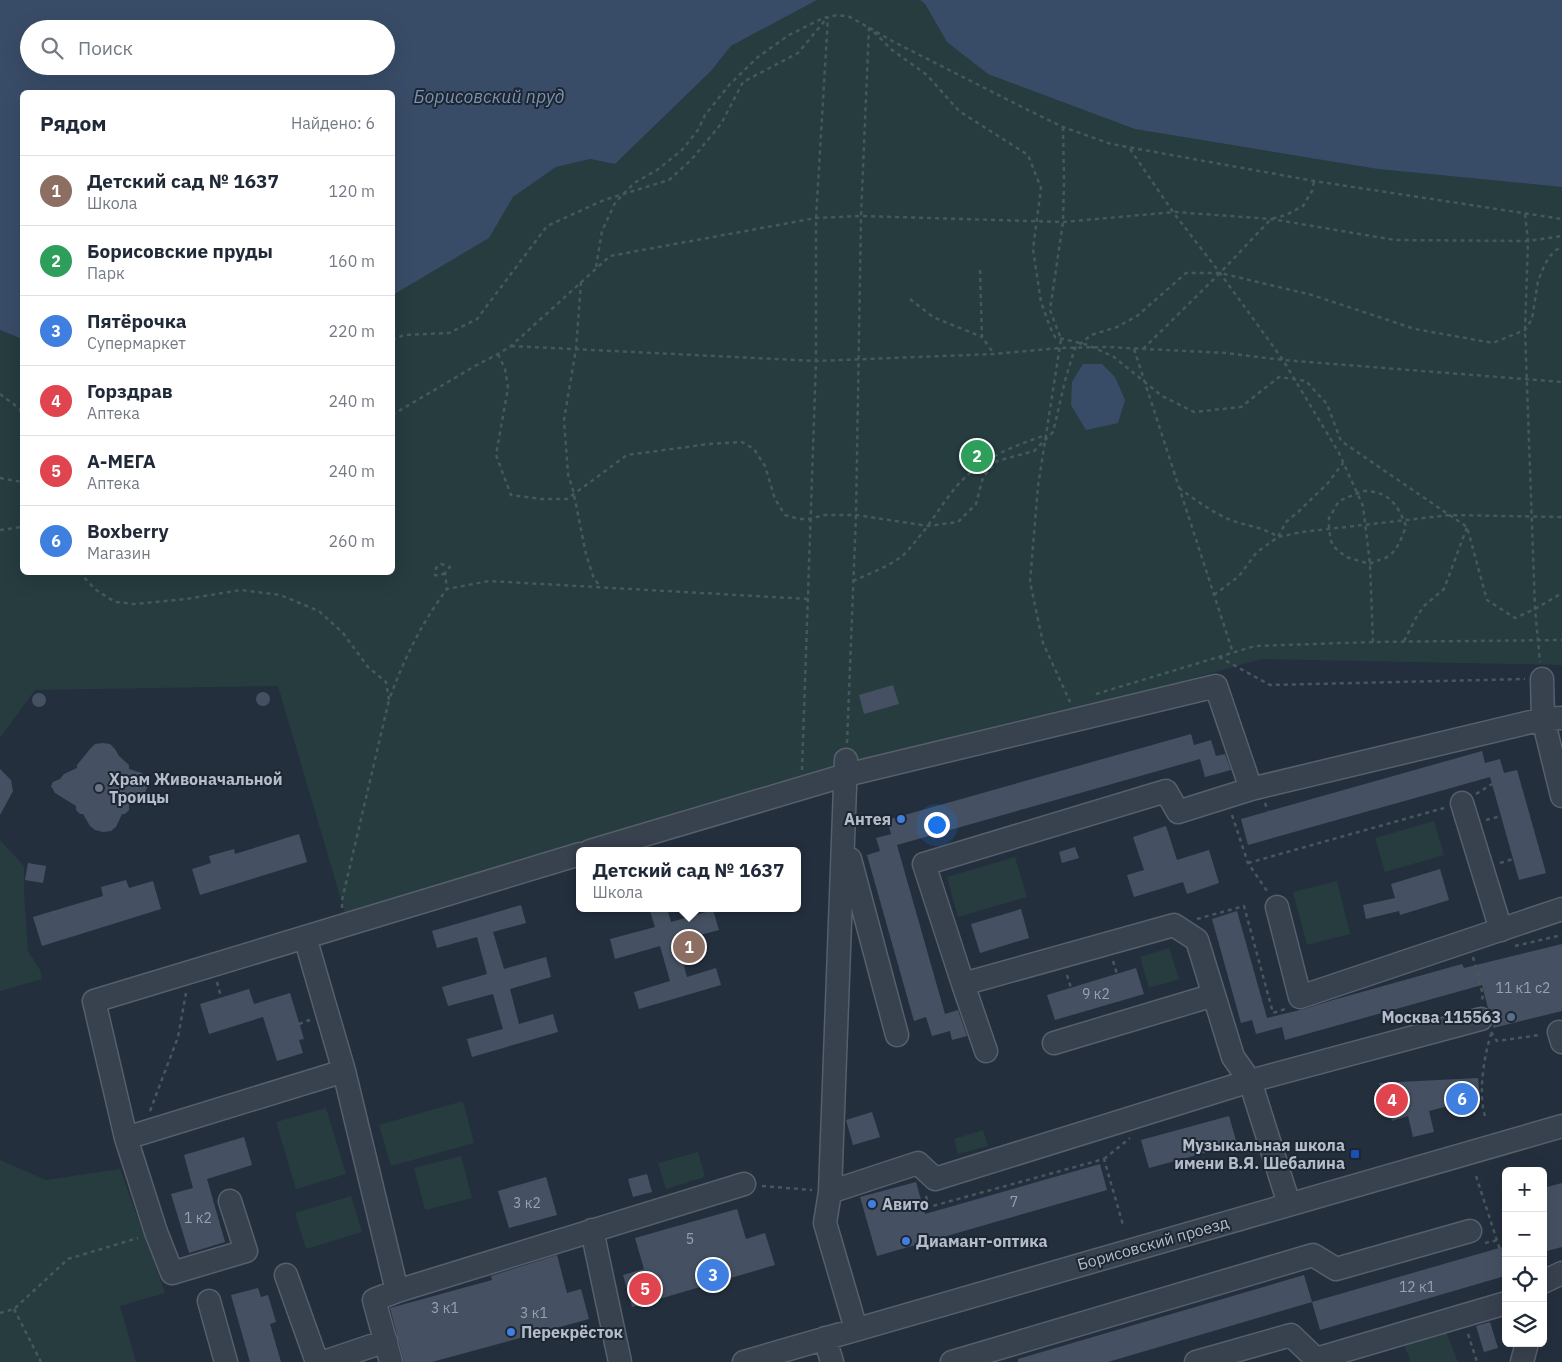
<!DOCTYPE html>
<html lang="ru">
<head>
<meta charset="utf-8">
<style>
	:root { --surface:#fff; --page:#f6f6f7; --text:#1f2937; --muted:#747a83; --line:#e0e1e3; --accent:#7c3aed }
	body { margin:0; font-family:"IBM Plex Sans",sans-serif; background:var(--page); color:var(--text) }
	.controls { position:absolute; right:15px; bottom:15px; display:grid; overflow:hidden; border-radius:8px; box-shadow:0 5px 20px #0002 }
	.controls button { width:45px; height:45px; display:grid; place-items:center; padding:0; border:0; border-bottom:1px solid var(--line); background:var(--surface); color:var(--text); font:25px sans-serif }
	.you { position:absolute; left:936px; top:824px; width:18px; height:18px; margin:-12px; border:4px solid #fff; border-radius:50%; background:#1a73e8; box-shadow:0 0 0 8px #1a73e833 }
	.badge { display:grid; place-items:center; width:32px; height:32px; border-radius:50%; background:var(--accent); color:#fff; font-size:16px; font-weight:700 }
	.pin { position:absolute; translate:-50% -50%; border:2px solid #fff; box-shadow:0 1px 5px #0006 }
	.popup { position:absolute; left:576px; top:847px; width:225px; height:65px; box-sizing:border-box; display:grid; place-content:center; border-radius:8px; background:var(--surface); filter:drop-shadow(0 1px 4px #0005); font-size:16px; white-space:nowrap; color:var(--muted) }
	.popup b { font-size:19px; color:var(--text) }
	.popup::after { content:''; position:absolute; left:50%; top:100%; margin-left:-10px; border:10px solid transparent; border-top-color:var(--surface) }
	.list { margin:0; padding:0; list-style:none }
	h2 { display:flex; justify-content:space-between; align-items:center; height:65px; margin:0; padding:0 20px; font-size:21px }
	h2 small { font-size:16px; font-weight:400; color:var(--muted) }
	.list li { display:grid; grid-template-columns:32px 1fr auto; gap:15px; align-items:center; box-sizing:border-box; height:70px; padding:0 20px; border-top:1px solid var(--line) }
	.list b { display:block; font-size:19px; white-space:nowrap }
	.list p { margin:0; font-size:16px; white-space:nowrap; color:var(--muted) }
	.list em { font-size:16px; font-style:normal; color:var(--muted) }
	.icon { flex:none; width:28px; height:28px; fill:none; stroke:currentColor; stroke-width:2; stroke-linecap:round; stroke-linejoin:round }
	.map { position:relative; flex:none; width:1562px; height:1362px; overflow:hidden }
	.search { position:absolute; background:var(--surface); box-shadow:0 5px 20px #0002; left:20px; top:20px; width:375px; height:55px; display:flex; align-items:center; gap:12px; box-sizing:border-box; padding:0 18px; border-radius:28px; color:var(--muted); font-size:19px }
	.panel { position:absolute; background:var(--surface); box-shadow:0 5px 20px #0002; left:20px; top:90px; width:375px; height:485px; border-radius:8px }
	.map>svg:first-child { display:block }
	.green { fill:#263c3f }
	.water { fill:#394c67; fill-rule:evenodd }
	.building { fill:#455162 }
	.lines { fill:none; stroke-linecap:round; stroke-linejoin:round }
	.minor-casing { stroke:#565f6c; stroke-width:25 }
	.path { stroke:#44595c; stroke-width:2.5; stroke-dasharray:4 4; stroke-linecap:butt }
	.minor { stroke:#38414e; stroke-width:22 }
	.worship-dot { fill:#6b7280; stroke:#1d2633; stroke-width:2 }
	.shop-dot { fill:#3f7fe0; stroke:#1d2633; stroke-width:2 }
	.service-dot { fill:#5c6f8a; stroke:#1d2633; stroke-width:2 }
	.transit-dot { fill:#1a4fb4; stroke:#1d2633; stroke-width:2 }
	.labels { text-anchor:middle; stroke-width:4; stroke-linejoin:round; paint-order:stroke }
	.number-label { font-size:14px; fill:#98a1af }
	.poi-label { font-size:16px; font-weight:bold; fill:#b4bcc9; stroke:#1d2633; text-anchor:start }
	.street-label { font-size:16px; fill:#b4bcc9; stroke:#1d2633 }
	.water-label { font-size:18px; font-style:italic; fill:#7c92b1; stroke:#1d2633 }
</style>
</head>
<body>
<div class="map">
<svg width="1562" height="1362" viewBox="0 0 1562 1362">
	<rect width="100%" height="100%" fill="#242f3e"/>
	<!-- green -->
	<path class="green" d="M817 0H920L925 4 947 42 1378 169 1562 187V665L1262 659 345 913 278 686 35 690 0 738V330L22 339V572H392L393 295 489 238 513 197 556 167 590 159 615 164 711 71 731 46Z
		M1434 821 1444 855 1385 872 1375 838Z
		M0 840 24 866V894L28 951 40 970 42 979 0 991Z
		M1015 857 1027 897 958 917 947 877Z
		M1337 881 1350 934 1307 945 1293 892Z
		M1169 948 1179 979 1149 988 1140 957Z
		M463 1101 474 1143 391 1166 379 1125Z
		M326 1108 346 1174 296 1189 276 1122Z
		M983 1130 988 1146 958 1154 954 1139Z
		M698 1152 705 1177 666 1189 658 1163Z
		M461 1156 472 1198 425 1210 414 1168Z
		M0 1160 46 1180 120 1169 165 1293 120 1306 136 1362H0Z
		M351 1196 362 1232 306 1249 295 1213Z
		M1446 1332 1458 1362H1411L1404 1345Z"/>
	<!-- water -->
	<path class="water" d="M0 0H817L731 46 711 71 615 164 590 159 556 167 513 197 489 238 393 295 392 92H22V339L0 330ZM29 29H386V66H29Z
		M920 0H1562V187L1378 169 1135 129 988 74 947 42 925 4Z
		M1083 364H1102L1115 377 1125 400 1118 423 1086 430 1071 405 1072 382Z"/>
	<!-- building -->
	<path class="building" d="M893 685 899 704 864 714 859 695Z
		M256 699a7 7 0 1 1 14 0a7 7 0 1 1-14 0Z
		M32 700a7 7 0 1 1 14 0a7 7 0 1 1-14 0Z
		M1191 734 1194 745 1211 740 1216 756 1225 754 1231 770 1205 777 1200 759 897 845 945 1014 958 1010 967 1036 952 1040 950 1031 932 1036 926 1017 914 1021 867 855 880 851 876 838 891 834 887 820Z
		M103 743 110 744 115 749 119 756 129 765V769L142 773 146 779 148 786 142 798 129 804V810L125 814H122L116 827 111 831 103 832 95 830 90 826 83 814H80L76 810V806L55 793 51 786 53 782 60 779 64 774 77 768V765L90 749 95 744Z
		M1482 751 1485 763 1500 759 1504 773 1517 770 1546 873 1519 880 1490 777 1248 845 1241 819Z
		M0 769 11 780 13 791 0 815Z
		M1166 826 1177 860 1209 850 1219 883 1187 894 1183 882 1134 897 1127 875 1144 870 1133 837Z
		M299 834 307 862 200 895 192 869 211 863 209 856 234 849 235 854Z
		M1075 847 1079 858 1062 863 1059 852Z
		M28 863 46 866 43 883 25 880Z
		M1440 869 1449 900 1400 915 1399 911 1366 919 1363 905 1395 898 1391 884Z
		M126 880 129 888 153 881 161 909 42 946 33 917 103 896 101 887Z
		M521 905 526 923 493 932 504 969 546 957 551 977 510 989 519 1024 553 1014 558 1032 472 1057 467 1039 503 1029 493 994 448 1006 442 987 487 974 477 937 437 948 432 931Z
		M649 908H667L671 922 713 910 719 930 677 941 687 977 716 968 721 985 639 1009 634 992 670 981 660 946 615 959 610 939 655 927Z
		M1021 909 1029 938 980 953 971 924Z
		M1237 911 1267 1018 1304 1009 1333 1000 1462 964 1464 968 1562 944V1011L1493 1028 1494 1016 1488 1008 1482 985 1285 1040 1282 1027 1256 1034 1252 1020 1241 1023 1212 919Z
		M1136 968 1144 994 1055 1020 1047 995Z
		M249 989 254 1004 290 993 304 1039 299 1040 303 1053 277 1061 263 1017 209 1034 200 1004Z
		M1478 1078 1480 1098 1429 1111 1434 1132 1413 1137 1408 1116 1392 1121 1379 1083Z
		M872 1112 880 1137 853 1145 846 1120Z
		M1229 1116 1237 1144 1149 1168 1141 1140Z
		M244 1137 252 1165 207 1179 225 1242 189 1253 171 1194 193 1188 184 1155Z
		M1100 1164 1107 1190 877 1256 860 1197 916 1182 925 1214Z
		M647 1174 652 1192 633 1197 628 1179Z
		M546 1177 557 1215 509 1228 498 1191Z
		M1562 1183V1247L1543 1252V1188Z
		M737 1209 746 1239 765 1233 775 1265 632 1307 623 1275 644 1269 635 1238Z
		M1506 1246V1265L1502 1266 1505 1276 1320 1330 1312 1302Z
		M557 1255 567 1293 581 1289 589 1319 432 1362H404L390 1308 492 1280 491 1276Z
		M1304 1275 1312 1302 1108 1362H1018V1359Z
		M258 1288 261 1297 268 1295 276 1322 270 1324 281 1362H250L231 1295Z
		M1490 1322 1498 1348 1484 1352 1476 1326Z"/>
	<g class="lines">
		<!-- minor casing -->
		<g class="minor-casing">
			<path id="minor" d="M1542 679 1543 719 1562 796
				M846 760 830 1192 825 1223 856 1329
				M1462 803 1501 930
				M590 851 846 775 1216 686 1251 789 1543 719 1562 718
				M850 859 897 1035
				M1277 907 1300 997 1562 909
				M305 937 344 1071 397 1291 374 1300 391 1362
				M963 984 924 864 1166 791 1178 812 1251 789
				M1559 1032 1562 1042
				M1054 1043 1214 995
				M986 1051 963 984 1174 925 1197 940 1233 1057 1250 1081 1289 1204
				M126 1138 344 1071
				M830 1192 918 1163 935 1179 1250 1081 1481 1019
				M230 1201 246 1251 172 1273 156 1232 126 1138 94 1001 580 854
				M592 1230 620 1362
				M286 1275 317 1362
				M1543 1282 1562 1273
				M397 1291 744 1184
				M209 1301 226 1362
				M825 1338 832 1362
				M324 1362 386 1341
				M744 1362 1562 1126
				M952 1362 1313 1255 1336 1269 1470 1231
				M1196 1362 1291 1335 1316 1359 1506 1303
				M1522 1362 1527 1343"/>
		</g>
		<!-- path -->
		<path class="path" d="M874 32 892 50 927 75 959 111 1028 155 1041 188 1033 249 1037 276 1041 302 1050 327 1055 337 1088 345 1114 357 1162 396 1194 412 1241 407 1279 377 1306 381 1327 404 1341 441 1467 527 1487 600 1515 618 1535 609 1562 593
			M1063 127 1064 181 1063 222 1050 310 1061 339 1038 486 1030 582 1043 643 1070 702
			M1130 149 1173 212 1220 273 1283 360 1339 453 1363 506 1370 564 1373 642
			M1525 214 1528 241 1525 330 1535 609 1540 662
			M596 267 602 231 615 203 634 183 657 170 682 150 698 130 705 115 730 84 758 57 789 35 823 18 838 15 850 17 896 43 1020 106 1063 127 1111 144 1314 181 1562 219
			M980 270 982 337 994 354
			M581 282 576 349 564 420 568 474 573 490 586 554 593 576 600 587
			M910 299 933 317 982 337
			M392 340 404 335 449 333 477 319 547 226 604 200 669 180 691 160 721 124 743 82 798 53 827 18
			M511 346 816 361 994 354 1059 348 1107 347 1226 353 1283 360 1562 382
			M1134 349 1233 653
			M1143 349 1220 273 1271 219 1286 215 1303 206 1312 191 1314 181
			M498 354 505 369 508 388 496 455 511 495 541 499H567L627 455 709 444 742 442 754 449 765 466 775 499 785 515 799 519H810L824 515H856L928 526 958 522 976 504 983 477 997 461 1034 451 1053 432 1066 377 1075 348 1091 335 1117 327 1137 316 1186 273H1220L1312 295 1415 329 1493 343 1525 330 1532 319 1538 281 1544 266 1549 257 1556 250 1562 247
			M0 394 20 409 22 415
			M392 415 475 366 498 354 511 346 610 256 816 218 861 216 1063 222 1175 212 1271 219 1395 240 1528 241 1562 236
			M0 478 22 482
			M1179 488C1194 499 1209 510 1226 518 1243 526 1262 526 1278 537L1286 522 1298 512 1328 483 1343 463
			M1363 491C1388 491 1397 503 1406 526 1402 537 1397 553 1385 558 1379 560 1375 561 1370 564L1346 557 1334 547 1331 541 1329 529V518L1339 501Z
			M0 530 22 527
			M79 572 96 590 115 602 135 604 186 599 241 590 280 595 319 611 343 633 368 667 386 682 389 700C404 659 421 624 447 589L489 581 808 599
			M445 573 439 576 435 575 436 568 441 564 450 567 445 573 447 589
			M853 581C869 574 887 567 901 557 906 553 910 548 914 543 934 521 948 491 971 472 993 454 1019 444 1046 435
			M1214 595 1239 576 1257 552 1278 537 1302 532 1450 515 1562 517
			M1404 641 1417 616 1424 606 1444 589 1467 527
			M1219 657 1270 685 1525 679
			M1096 694 1255 646 1373 642 1562 640
			M847 743 856 515 861 216 869 27
			M802 770 816 361V218L828 17
			M1476 794 1492 784
			M1265 803 1268 811
			M1232 815 1248 863 1267 891
			M1486 820 1501 816
			M1248 863 1444 808
			M1500 863 1513 859
			M342 908V900L389 700
			M1197 919 1244 906 1273 1013 1285 1009
			M1515 946 1562 935
			M1473 957 1483 995 1482 1000
			M1113 961 1117 974
			M1067 975 1071 988
			M217 982 221 997
			M299 1024 310 1020
			M1491 1032 1497 1041 1540 1035
			M150 1111 178 1037 186 993
			M1485 1116C1478 1093 1484 1057 1491 1034
			M1104 1159 1130 1138
			M1476 1176 1503 1259 1506 1261
			M762 1186 812 1190
			M926 1196 929 1207 1104 1159 1123 1225
			M1485 1243 1498 1240
			M14 1309 41 1362
			M0 1313 14 1309 68 1259 138 1238
			M1468 1334 1477 1362"/>
		<!-- minor -->
		<use href="#minor" class="minor"/>
	</g>
	<!-- markers -->
	<circle class="worship-dot" cx="99" cy="788" r="5"/>
	<g class="shop-dot">
		<circle cx="901" cy="819" r="5"/>
		<circle cx="872" cy="1204" r="5"/>
		<circle cx="906" cy="1241" r="5"/>
		<circle cx="511" cy="1332" r="5"/>
	</g>
	<circle class="service-dot" cx="1511" cy="1017" r="5"/>
	<rect class="transit-dot" x="1350" y="1149" width="10" height="10" rx="2.5"/>
	<g class="labels">
		<!-- number labels -->
		<g class="number-label">
			<text x="1523" y="993">11 к1 с2</text>
			<text x="1096" y="999">9 к2</text>
			<text x="1014" y="1207">7</text>
			<text x="527" y="1208">3 к2</text>
			<text x="198" y="1223">1 к2</text>
			<text x="690" y="1244">5</text>
			<text x="1417" y="1292">12 к1</text>
			<text x="445" y="1313">3 к1</text>
			<text x="534" y="1318">3 к1</text>
		</g>
		<!-- poi labels -->
		<g class="poi-label">
			<text x="109" y="785">Храм Живоначальной<tspan x="109" dy="18">Троицы</tspan></text>
			<text x="891" y="825" text-anchor="end">Антея</text>
			<text x="1501" y="1023" text-anchor="end">Москва 115563</text>
			<text x="1345" y="1151" text-anchor="end">Музыкальная школа<tspan x="1345" dy="18">имени В.Я. Шебалина</tspan></text>
			<text x="882" y="1210">Авито</text>
			<text x="916" y="1247">Диамант-оптика</text>
			<text x="521" y="1338">Перекрёсток</text>
		</g>
		<!-- street labels -->
		<g class="street-label">
			<text transform="translate(1153 1243) rotate(-16)" y="6">Борисовский проезд</text>
		</g>
		<!-- water labels -->
		<g class="water-label">
			<text x="489" y="103">Борисовский пруд</text>
		</g>
	</g>
</svg>
<div class="controls">
<button>+</button>
<button>−</button>
<button><svg class="icon" aria-label="locate" viewBox="0 0 24 24"><circle cx="12" cy="12" r="6"/><path d="M12 2v4M12 18v4M2 12h4M18 12h4"/></svg></button>
<button><svg class="icon" aria-label="layers" viewBox="0 0 24 24"><path d="M12 4l9 5-9 5-9-5zM3 14l9 5 9-5"/></svg></button>
</div>
<div class="you"></div>
<div class="pin badge" style="left:689px;top:947px;background:#8d6e63">1</div>
<div class="popup"><b>Детский сад № 1637</b>Школа</div>
<div class="pin badge" style="left:977px;top:456px;background:#2e9e5b">2</div>
<div class="pin badge" style="left:713px;top:1275px;background:#3f7fe0">3</div>
<div class="pin badge" style="left:1392px;top:1100px;background:#e0444e">4</div>
<div class="pin badge" style="left:645px;top:1289px;background:#e0444e">5</div>
<div class="pin badge" style="left:1462px;top:1099px;background:#3f7fe0">6</div>
<div class="search"><svg class="icon" aria-label="search" viewBox="0 0 24 24"><circle cx="10" cy="10" r="6"/><path d="M15 15l6 6"/></svg>Поиск</div>
<section class="panel">
<h2>Рядом<small>Найдено: 6</small></h2>
<ul class="list">
<li><span class="badge" style="background:#8d6e63">1</span><div><b>Детский сад № 1637</b><p>Школа</p></div><em>120 m</em></li>
<li><span class="badge" style="background:#2e9e5b">2</span><div><b>Борисовские пруды</b><p>Парк</p></div><em>160 m</em></li>
<li><span class="badge" style="background:#3f7fe0">3</span><div><b>Пятёрочка</b><p>Супермаркет</p></div><em>220 m</em></li>
<li><span class="badge" style="background:#e0444e">4</span><div><b>Горздрав</b><p>Аптека</p></div><em>240 m</em></li>
<li><span class="badge" style="background:#e0444e">5</span><div><b>А-МЕГА</b><p>Аптека</p></div><em>240 m</em></li>
<li><span class="badge" style="background:#3f7fe0">6</span><div><b>Boxberry</b><p>Магазин</p></div><em>260 m</em></li>
</ul>
</section>
</div>
</body>
</html>
